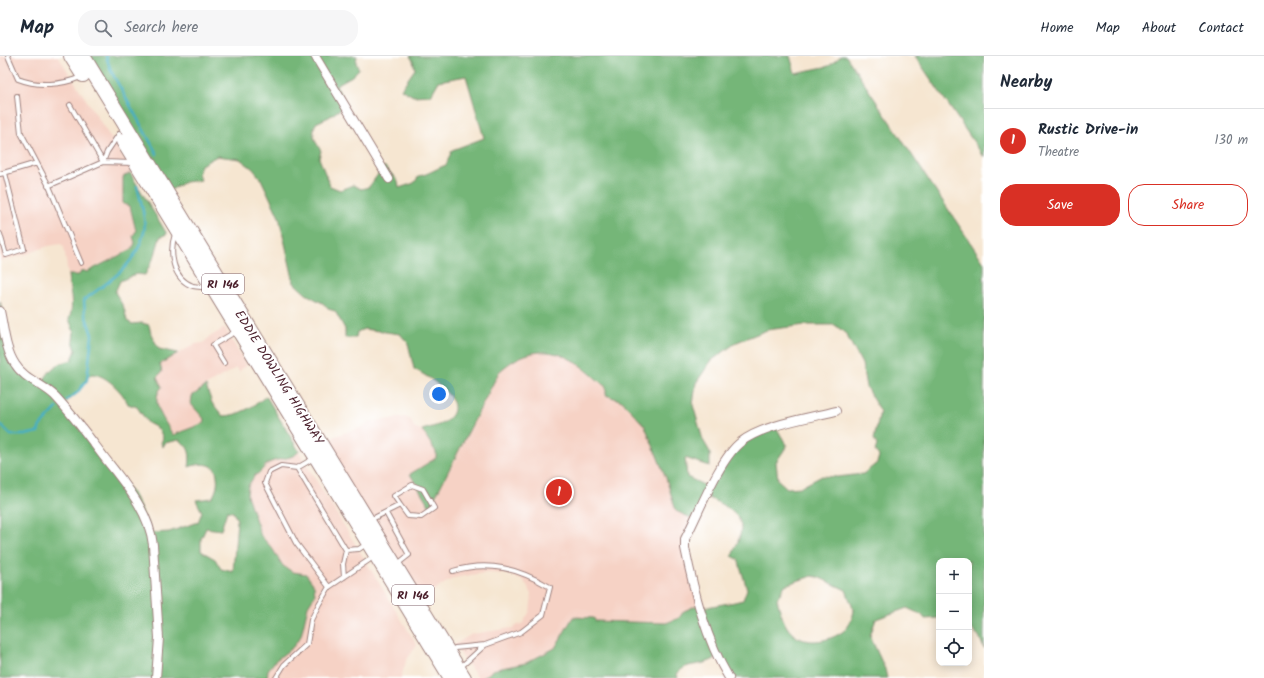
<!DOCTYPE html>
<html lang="en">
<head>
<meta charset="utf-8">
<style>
	:root { --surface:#fff; --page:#f6f6f7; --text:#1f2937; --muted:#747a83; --line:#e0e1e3; --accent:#d93025 }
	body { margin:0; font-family:Kalam,sans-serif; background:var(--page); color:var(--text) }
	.controls { position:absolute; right:12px; bottom:12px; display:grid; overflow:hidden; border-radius:8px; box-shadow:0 2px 10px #0003 }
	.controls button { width:36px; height:36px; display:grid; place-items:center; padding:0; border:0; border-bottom:1px solid var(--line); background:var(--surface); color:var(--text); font:20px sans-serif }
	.you { position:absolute; left:439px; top:338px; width:14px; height:14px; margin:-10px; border:3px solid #fff; border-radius:50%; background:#1a73e8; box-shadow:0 0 0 6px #1a73e833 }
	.badge { display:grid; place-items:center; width:26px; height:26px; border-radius:50%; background:var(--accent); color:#fff; font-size:13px; font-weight:700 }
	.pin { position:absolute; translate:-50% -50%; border:2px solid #fff; box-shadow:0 1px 4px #0006 }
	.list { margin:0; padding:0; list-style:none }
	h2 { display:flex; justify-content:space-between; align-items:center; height:52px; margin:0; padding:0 16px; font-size:17px }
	h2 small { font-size:13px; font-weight:400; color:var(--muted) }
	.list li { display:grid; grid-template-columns:26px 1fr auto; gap:12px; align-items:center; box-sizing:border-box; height:64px; padding:0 16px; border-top:1px solid var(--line) }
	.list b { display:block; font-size:15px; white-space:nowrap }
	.list p { margin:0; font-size:13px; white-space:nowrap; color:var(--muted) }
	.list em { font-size:13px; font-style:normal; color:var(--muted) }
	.actions { display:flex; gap:8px; padding:12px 16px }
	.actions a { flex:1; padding:9px 0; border:1px solid var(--accent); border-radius:16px; text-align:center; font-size:14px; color:var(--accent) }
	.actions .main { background:var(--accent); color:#fff }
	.icon { flex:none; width:22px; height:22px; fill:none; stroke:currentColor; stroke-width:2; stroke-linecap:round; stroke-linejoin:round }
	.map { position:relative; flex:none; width:984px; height:622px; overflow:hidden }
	header { display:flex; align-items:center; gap:24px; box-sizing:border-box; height:56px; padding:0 20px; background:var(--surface); border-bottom:1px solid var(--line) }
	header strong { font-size:19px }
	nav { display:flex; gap:22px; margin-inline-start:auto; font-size:14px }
	.search { width:280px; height:36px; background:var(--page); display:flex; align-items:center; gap:10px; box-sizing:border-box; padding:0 14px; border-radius:16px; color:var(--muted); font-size:15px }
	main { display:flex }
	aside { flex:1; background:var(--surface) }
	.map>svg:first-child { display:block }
	.built { fill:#f6d2c5 }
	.forest { fill:#75b678; stroke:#606a52; fill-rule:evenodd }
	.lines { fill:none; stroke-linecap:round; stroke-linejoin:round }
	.stream { stroke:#45afc4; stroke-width:2.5 }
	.service-casing { stroke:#a0827e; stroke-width:6 }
	.minor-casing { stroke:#a0827e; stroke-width:10 }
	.motorway-casing { stroke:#a0827e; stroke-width:16 }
	.service { stroke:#fff; stroke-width:4 }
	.minor { stroke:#fff; stroke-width:8 }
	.motorway { stroke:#fff; stroke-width:14 }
	.labels { text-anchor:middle; stroke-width:3.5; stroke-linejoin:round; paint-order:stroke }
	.shield { fill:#fff; stroke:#80626b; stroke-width:1 }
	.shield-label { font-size:12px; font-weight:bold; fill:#4a1f2b }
	.street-label { font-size:13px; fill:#4a1f2b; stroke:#fff }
</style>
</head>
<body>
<header>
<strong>Map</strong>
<div class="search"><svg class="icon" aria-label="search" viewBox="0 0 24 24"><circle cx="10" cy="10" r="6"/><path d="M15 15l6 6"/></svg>Search here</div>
<nav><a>Home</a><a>Map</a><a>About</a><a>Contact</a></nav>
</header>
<main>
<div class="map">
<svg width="984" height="622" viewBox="0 0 984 622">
	<rect width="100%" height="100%" fill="#fff"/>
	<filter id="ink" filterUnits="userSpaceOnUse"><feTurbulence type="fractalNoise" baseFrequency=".025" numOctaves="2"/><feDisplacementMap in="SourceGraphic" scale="8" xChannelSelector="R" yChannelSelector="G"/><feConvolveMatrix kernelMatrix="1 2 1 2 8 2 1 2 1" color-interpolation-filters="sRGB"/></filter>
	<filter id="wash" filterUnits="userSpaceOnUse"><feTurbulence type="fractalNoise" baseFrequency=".012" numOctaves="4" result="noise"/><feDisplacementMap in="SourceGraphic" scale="16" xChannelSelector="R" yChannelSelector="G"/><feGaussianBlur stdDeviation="0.9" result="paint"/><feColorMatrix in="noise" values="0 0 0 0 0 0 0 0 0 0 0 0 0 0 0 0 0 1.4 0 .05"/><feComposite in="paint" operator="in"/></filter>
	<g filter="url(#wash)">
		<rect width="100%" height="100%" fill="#f6e6d1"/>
		<!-- built -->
		<path class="built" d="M0 0H58L132 115 123 122V148L130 150 136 175 135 187 132 193 75 220 68 219 64 191 61 188 48 190 27 198 0 205Z
			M225 272 247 310 241 313 240 316 236 312 208 328 192 340 191 348 205 364 204 367 173 379 158 353 156 345 159 335 157 321 160 308 195 288 203 287 211 280Z
			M534 295 561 299 573 304 606 331 607 339 622 345 645 370 666 422 676 455 695 464 690 475 686 496 700 548 684 555 679 562 666 567 595 565 573 561 555 592 526 607 492 614 490 617 482 622H478L454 589 472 578 512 572 523 567 530 555 532 538 524 525 507 518 486 517 470 519 454 522 420 542 360 449 326 383 360 372 370 366 405 361 411 364 414 372 422 374 436 396V402L411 420 431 451 499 316 511 305Z
			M299 396 417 589 406 605 401 622H267L268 614 276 604 293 591 301 580 308 550 315 539 306 518 293 516 283 510 272 492 266 487 254 463 251 450 247 439 248 430 255 419 260 418 269 406 290 401Z"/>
		<!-- forest -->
		<path class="forest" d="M88 0H357L356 7 359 13 352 20 336 29 346 49 329 61 316 67C311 78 315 85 321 95L319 102 330 130 340 134 353 129 361 133 369 131 384 110 398 125 399 132 414 127 419 120C429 118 435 113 446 109L452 94 484 82 466 20 439 25 431 39 413 40 401 33 415 13 413 5 410 0H790L795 17 829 10 841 0H846L984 207V593L979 580 969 571V505H939V562L925 563 922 559 907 552 876 563 870 580 885 613 887 622H731L719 601C714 603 709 606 704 607 692 610 685 608 677 618L678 622H482L490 617 492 614 526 607 555 592 573 561 594 562 595 565 666 567 679 562 684 555 700 548 704 552C717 548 729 548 743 544L747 533 738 503 732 500C735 492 741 481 741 472 742 457 719 447 707 441L695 464 676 455 666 422 645 370 622 345 606 339V331C595 322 584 311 572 304 545 289 520 296 499 316L430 451 410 418 436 402V396L422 374C429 372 437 370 443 367 475 348 429 321 414 313L408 287 400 278 364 273 357 276 356 282H345V273L335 255 328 253 324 248 306 238 294 227 279 161 261 123 253 113 240 103 217 100 201 109 198 118 201 124 185 126 169 135ZM805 269H835L846 278 862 308 866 331 880 356 874 383 877 389 875 395 879 400 877 407 863 418 837 421 822 420 801 431 787 432 778 424 776 406 787 390 776 371 737 390 710 432 687 421 685 402 710 410V396L703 384 693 349 696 327 711 305 737 286 767 274ZM812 520 818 521 846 534 854 555C853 560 850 568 847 572 834 585 805 591 792 577 783 569 780 554 777 543L785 529Z
			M915 0H984V101Z
			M130 117 167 178 160 181 155 199 145 219 136 218 120 225 115 236 124 252 127 265 132 268 142 267 149 269 151 278 159 293 178 297 160 308 162 316 157 321 162 331C149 345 164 363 171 376L173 379 204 367 205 364 191 348 192 340 206 330 212 347 223 360C238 360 255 350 266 340L299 395C294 403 280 402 271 406 263 409 262 417 255 419L248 430 247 439 261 480 272 492 283 510 293 516 306 518 314 529 315 539 308 550 301 580 293 591 276 604 268 614 267 622H0V245L14 307 41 329C51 312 53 309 72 304L76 294 73 285 74 276 69 263C75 249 69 234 68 219H79L82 214 87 216 132 193 135 187 133 180 136 175 130 150 123 148V121ZM92 318C105 318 123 336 128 348L137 351 148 367 159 373 163 382 161 387 163 391 165 387 179 384C190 391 191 398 189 411 197 408 209 406 215 413 219 423 218 433 212 442L196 444 202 456 198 466 169 476 152 477 135 441 64 348 80 334 87 322ZM227 455 233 456 237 464 233 516 221 513 215 503 201 495V483L206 472 221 474Z"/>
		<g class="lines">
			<!-- stream -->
			<path class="stream" d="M106 0 111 15 157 98
				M67 344 77 337 87 324 92 279 85 258 84 244C109 225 137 209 144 176 147 164 140 142 137 130
				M0 368 11 379H25L38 376 40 370 57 352"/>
		</g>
	</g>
	<g filter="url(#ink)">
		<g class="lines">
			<!-- service casing -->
			<g class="service-casing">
				<path id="service" d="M8 0 18 23C38 31 62 29 81 21
					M17 40 21 77 49 130 81 207
					M70 49 103 106
					M103 106 107 96 119 78
					M0 118 37 107
					M48 130 103 106 132 107
					M0 178 6 199 24 193 5 117
					M175 178C169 196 172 223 193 230 198 231 204 231 209 232
					M224 307 213 289 235 276
					M309 405 297 412 281 410 269 416 265 427 296 487 329 531
					M297 412 346 494 359 493 362 491
					M386 457 409 499 400 506
					M370 464 400 449 394 440 412 429 423 433 434 452 421 461 408 460 400 449
					M453 515C489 504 519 513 550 531L543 559 521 576 485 589
					M344 521 343 508 346 494
					M455 592 485 589 464 608
					M276 622 284 609 307 588 311 564 319 548 329 531 369 504"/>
			</g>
			<!-- minor casing -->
			<g class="minor-casing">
				<path id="minor" d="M315 0 389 123
					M0 255C4 272 5 293 15 308 24 323 43 328 55 340 72 358 86 377 101 397 122 425 149 453 153 489L159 582 156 622
					M729 622C706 584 694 536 685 492V483L689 475C701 451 721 401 741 386 762 369 809 362 836 355"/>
			</g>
			<!-- motorway casing -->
			<g class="motorway-casing">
				<path id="motorway" d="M71 0 83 19
					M83 0 464 622
					M123 85 451 622"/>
			</g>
			<!-- service -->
			<use href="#service" class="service"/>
			<!-- minor -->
			<use href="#minor" class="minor"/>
			<!-- motorway -->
			<use href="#motorway" class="motorway"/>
		</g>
	</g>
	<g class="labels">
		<!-- shield labels -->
		<g class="shield">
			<rect x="202" y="218" width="42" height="20" rx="3"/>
			<rect x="392" y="529" width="42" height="20" rx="3"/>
		</g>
		<g class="shield-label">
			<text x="223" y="232">RI 146</text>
			<text x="413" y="543">RI 146</text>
		</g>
		<!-- street labels -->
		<g class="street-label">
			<text transform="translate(280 321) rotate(58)" y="5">EDDIE DOWLING HIGHWAY</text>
		</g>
	</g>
</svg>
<div class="controls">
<button>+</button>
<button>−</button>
<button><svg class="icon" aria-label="locate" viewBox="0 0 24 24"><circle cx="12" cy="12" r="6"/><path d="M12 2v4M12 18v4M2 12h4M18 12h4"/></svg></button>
</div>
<div class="you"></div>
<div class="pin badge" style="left:559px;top:436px">1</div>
</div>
<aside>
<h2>Nearby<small></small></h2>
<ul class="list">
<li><span class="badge">1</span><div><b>Rustic Drive-in</b><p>Theatre</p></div><em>130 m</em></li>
</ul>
<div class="actions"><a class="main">Save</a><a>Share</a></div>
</aside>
</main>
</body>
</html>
